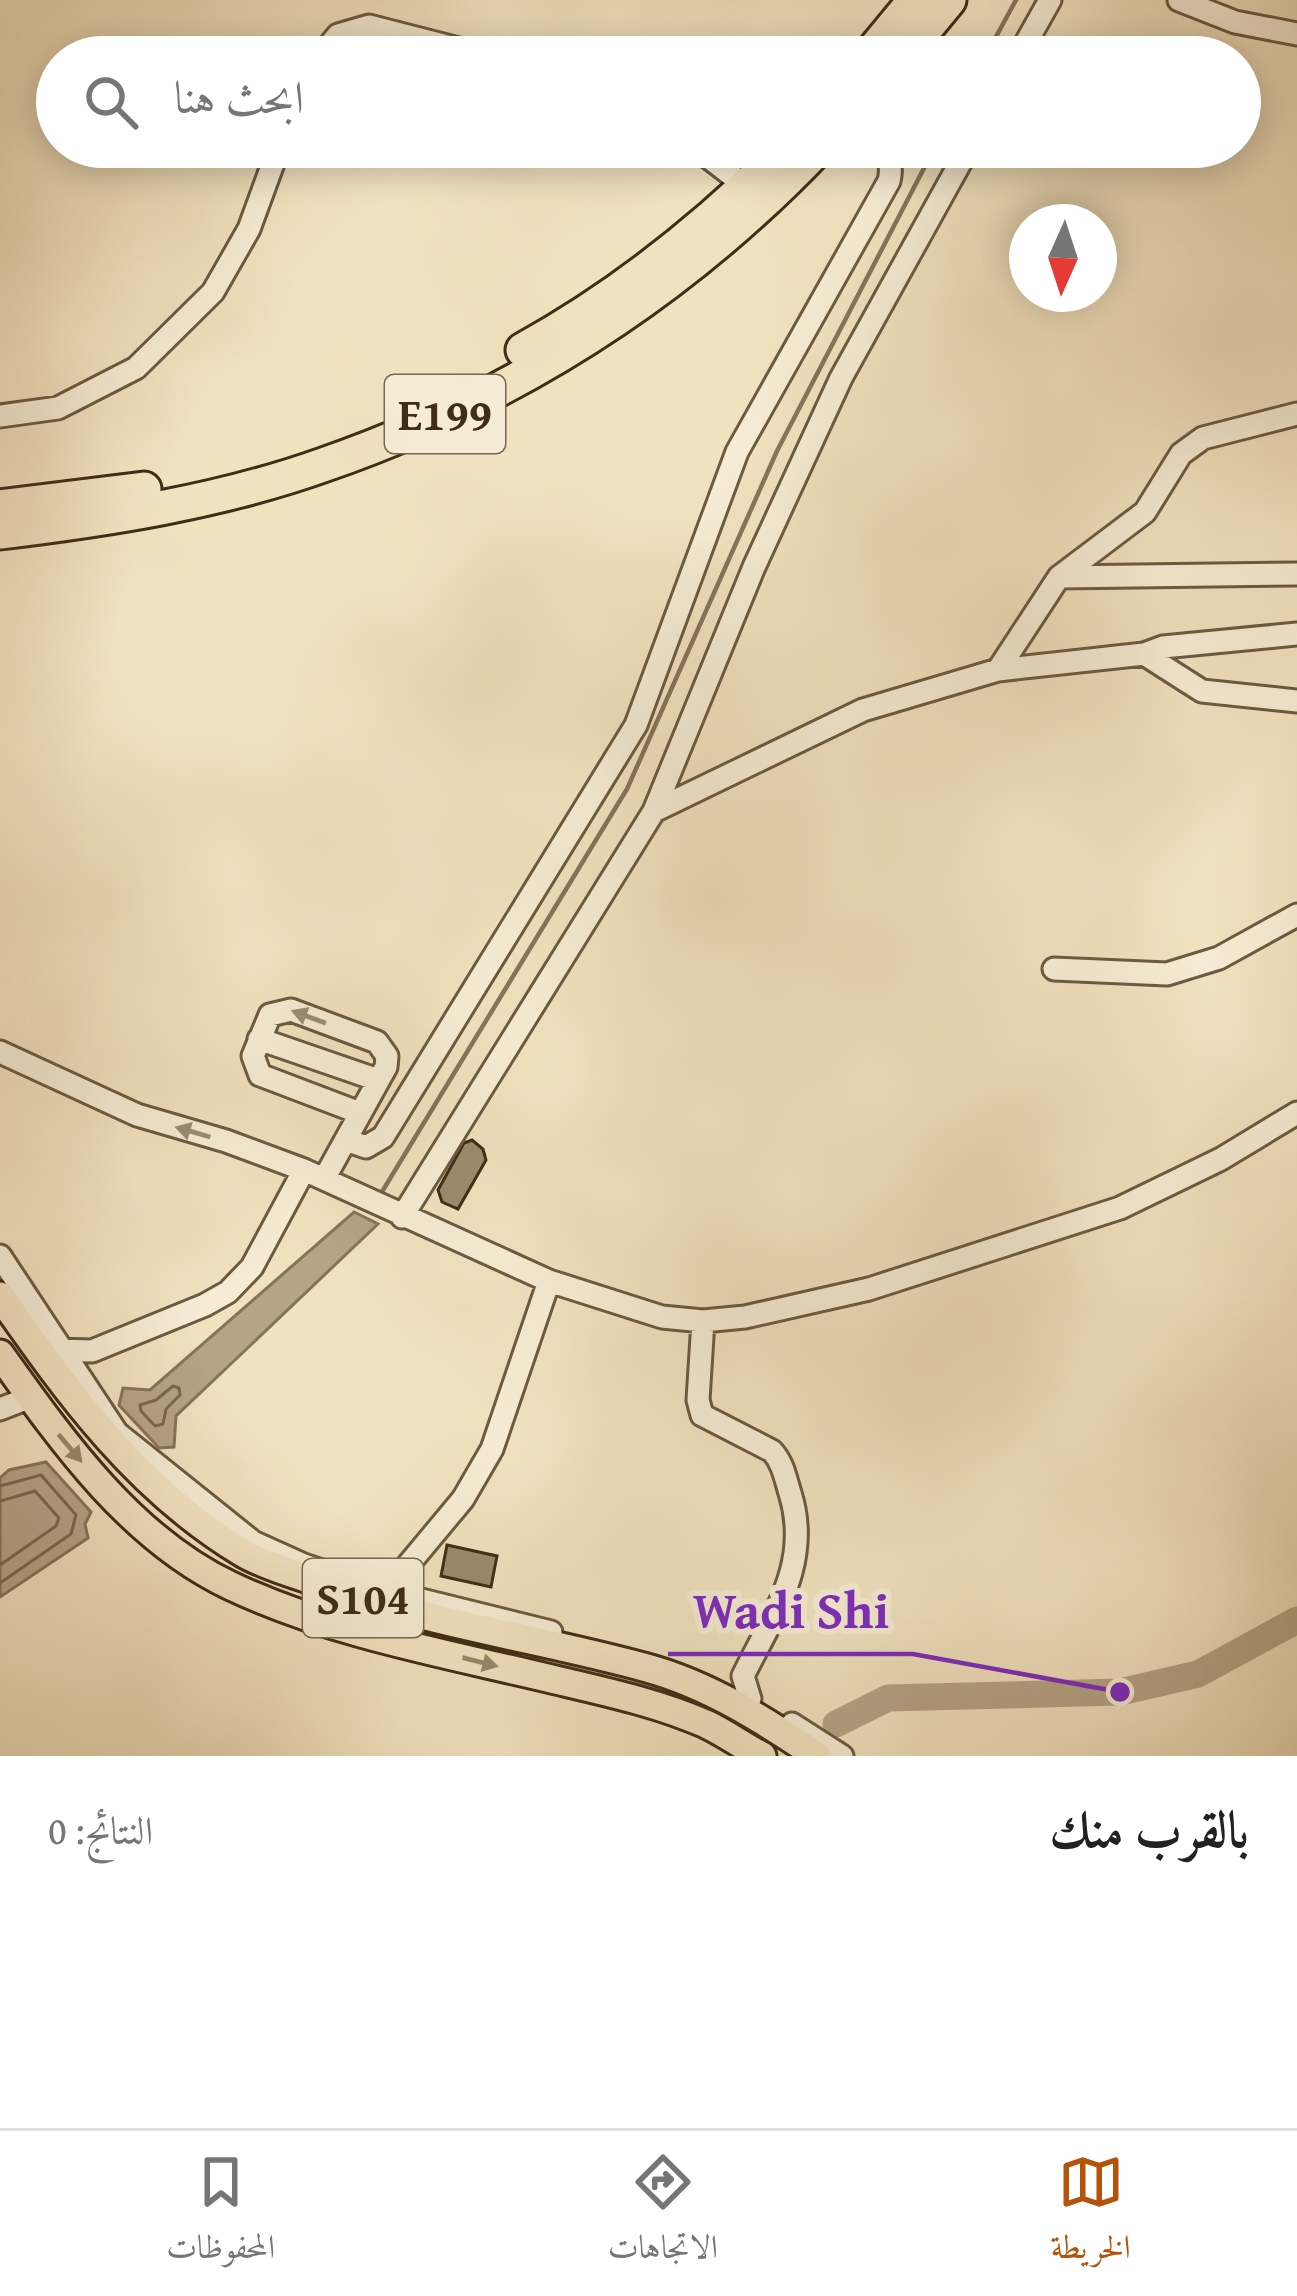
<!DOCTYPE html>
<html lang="ar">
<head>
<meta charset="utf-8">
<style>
	:root { --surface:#fff; --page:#f6f6f6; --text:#222; --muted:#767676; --line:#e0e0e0; --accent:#b45309 }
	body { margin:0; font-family:"Gentium Book Plus",Amiri,serif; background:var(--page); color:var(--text); direction:rtl }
	.compass { position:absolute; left:1009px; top:204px; width:108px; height:108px; border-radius:50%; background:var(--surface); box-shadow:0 6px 30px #0003; rotate:183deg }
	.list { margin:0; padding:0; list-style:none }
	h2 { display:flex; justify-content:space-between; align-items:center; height:156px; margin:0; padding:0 48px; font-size:51px }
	h2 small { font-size:39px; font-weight:400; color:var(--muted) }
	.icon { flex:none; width:66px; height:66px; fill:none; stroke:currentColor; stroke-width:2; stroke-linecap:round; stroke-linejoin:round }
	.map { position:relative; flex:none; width:1297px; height:1756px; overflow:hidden; direction:ltr }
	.search { position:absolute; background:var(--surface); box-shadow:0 6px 30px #0003; left:36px; right:36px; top:36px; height:132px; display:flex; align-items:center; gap:30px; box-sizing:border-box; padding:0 42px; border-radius:66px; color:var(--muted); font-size:45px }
	.sheet { height:372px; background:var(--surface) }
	nav { display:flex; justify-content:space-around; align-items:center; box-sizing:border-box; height:168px; border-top:3px solid var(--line); background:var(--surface); font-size:33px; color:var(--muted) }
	nav a { display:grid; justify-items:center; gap:6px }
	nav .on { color:var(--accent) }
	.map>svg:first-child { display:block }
	.water { fill:#b5a486; stroke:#86745a; stroke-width:3 }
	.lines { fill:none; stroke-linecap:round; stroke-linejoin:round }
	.shore { stroke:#7a684e; stroke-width:3 }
	.stream { stroke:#86745a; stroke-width:4.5 }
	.river { stroke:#b5a486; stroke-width:27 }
	.building { fill:#9c8b6e; stroke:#402d17; stroke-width:3 }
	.minor-casing { stroke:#6c5a41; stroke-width:27 }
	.major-casing { stroke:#402d17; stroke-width:33 }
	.highway-casing { stroke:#402d17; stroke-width:39 }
	.minor { stroke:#f6ecd5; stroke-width:21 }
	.major { stroke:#f1e2bf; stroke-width:27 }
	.highway { stroke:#f1e2bf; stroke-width:33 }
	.oneway { fill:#9b8c76 }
	.oneway2 { fill:#98886b }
	.labels { text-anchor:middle; stroke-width:12; stroke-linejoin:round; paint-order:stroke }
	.shield { fill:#f6ecd5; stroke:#776650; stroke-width:3 }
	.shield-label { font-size:45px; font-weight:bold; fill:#402d17 }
	.leader { fill:none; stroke:#7b2cbf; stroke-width:4.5 }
	.callout-dot { fill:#7b2cbf; stroke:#f6ecd5; stroke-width:4.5 }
	.callout-label { font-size:51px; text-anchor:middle; font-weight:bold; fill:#7b2cbf; stroke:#f6ecd5; stroke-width:12; stroke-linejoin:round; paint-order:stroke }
</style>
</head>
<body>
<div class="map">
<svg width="1297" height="1756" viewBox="0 0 1297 1756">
	<rect width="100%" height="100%" fill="#f1e2bf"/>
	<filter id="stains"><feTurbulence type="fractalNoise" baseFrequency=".00167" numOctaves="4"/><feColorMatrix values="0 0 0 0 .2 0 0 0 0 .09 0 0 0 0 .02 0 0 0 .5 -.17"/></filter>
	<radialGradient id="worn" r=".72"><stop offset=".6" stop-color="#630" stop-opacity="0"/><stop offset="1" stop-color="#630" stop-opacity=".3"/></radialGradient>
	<!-- water -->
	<path class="water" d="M354 1212 378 1224 176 1416 174 1447 159 1448 119 1405 123 1388 150 1390Z
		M46 1462 91 1512 85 1524 88 1538 0 1597V1478L9 1470Z"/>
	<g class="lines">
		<!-- shore -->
		<path class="shore" d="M173 1386 179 1388 180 1395 166 1409 163 1424 155 1426 141 1411 140 1405 156 1400Z
			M0 1486 41 1475 76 1515 71 1534 0 1583
			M0 1501 35 1491 59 1518 56 1526 0 1565"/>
		<!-- stream -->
		<path class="stream" d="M985 57 1016 0
			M380 1195 627 789 777 451 935 147"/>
		<!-- river -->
		<path class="river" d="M836 1724 888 1698 1120 1692 1198 1674 1297 1620"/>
	</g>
	<!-- building -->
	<path class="building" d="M472 1140 483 1149 486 1160 458 1209 442 1202 438 1190 464 1143Z
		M447 1545 497 1556 491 1587 441 1576Z"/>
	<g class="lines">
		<!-- minor casing -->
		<g class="minor-casing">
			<path id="minor" d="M1179 0 1235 22 1297 34
				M320 57 338 35 369 26 490 57
				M1018 57 1050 0
				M695 147 747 187
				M1297 414 1203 438 1181 454 1145 512 1059 577 998 670 1144 654 1163 647 1297 634
				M0 416 58 408 136 368 213 292 249 229 279 147
				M1059 577 1297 574
				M1144 654 1202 691 1297 701
				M654 811 863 710 998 670
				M1054 969 1167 974 1219 958 1297 915
				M259 1039 378 1080
				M0 1052 137 1115 226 1141 304 1170 549 1281 662 1317 703 1321 745 1317 869 1289 1120 1208 1221 1159 1297 1113
				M346 1140 366 1147 383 1137 636 725 737 452 889 181C893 164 889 156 874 147
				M324 1179 386 1067 387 1056 377 1042 291 1010 270 1015 253 1056 260 1075 360 1113
				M402 1217 654 811 754 567 841 378 969 147
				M0 1256 117 1433 253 1542 304 1565 373 1588 551 1632
				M703 1321 698 1400 702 1415 772 1451C783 1463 785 1477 790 1493 812 1563 773 1615 743 1676L750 1699
				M55 1350 92 1351 205 1305 228 1292 252 1267 304 1170
				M0 1409 31 1397
				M408 1565 463 1499 492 1449 549 1281
				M792 1724 842 1756"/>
		</g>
		<!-- major casing -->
		<g class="major-casing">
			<path id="major" d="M0 1296C69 1395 138 1490 243 1553 263 1565 289 1572 311 1580 420 1623 535 1637 647 1668 709 1685 764 1720 817 1756
				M0 1354C62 1441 131 1539 231 1586 333 1634 448 1654 556 1680 607 1692 658 1703 706 1724 725 1733 743 1746 762 1756"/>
		</g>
		<!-- highway casing -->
		<g class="highway-casing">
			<path id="highway" d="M868 57 915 0
				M902 57 949 0
				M523 350C621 296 708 226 787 147
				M0 507 144 489
				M0 532C108 519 219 502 323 465 513 399 680 293 819 147"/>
		</g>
		<!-- minor -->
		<use href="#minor" class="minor"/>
		<!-- major -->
		<use href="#major" class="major"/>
		<!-- highway -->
		<use href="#highway" class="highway"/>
	</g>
	<!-- one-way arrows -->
	<defs><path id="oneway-solid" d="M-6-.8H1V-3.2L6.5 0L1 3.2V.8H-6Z" transform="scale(3)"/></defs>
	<g class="oneway">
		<use href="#oneway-solid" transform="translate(309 1017) rotate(-160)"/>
		<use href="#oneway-solid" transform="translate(193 1132) rotate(-164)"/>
	</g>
	<g class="oneway2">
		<use href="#oneway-solid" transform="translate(70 1448) rotate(50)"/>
		<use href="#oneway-solid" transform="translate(480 1662) rotate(14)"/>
	</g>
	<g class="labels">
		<!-- shield labels -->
		<g class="shield">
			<rect x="385" y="375" width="120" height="78" rx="9"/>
			<rect x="303" y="1559" width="120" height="78" rx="9"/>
		</g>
		<g class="shield-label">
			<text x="445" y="430">E199</text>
			<text x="363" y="1614">S104</text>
		</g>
	</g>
	<!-- callouts -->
	<path class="leader" d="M1120 1692L913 1654H668"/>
	<circle class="callout-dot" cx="1120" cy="1692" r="12"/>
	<g class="callout-label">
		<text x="791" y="1628">Wadi Shi</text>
	</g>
	<rect width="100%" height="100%" filter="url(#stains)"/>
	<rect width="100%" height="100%" fill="url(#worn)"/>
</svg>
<svg class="compass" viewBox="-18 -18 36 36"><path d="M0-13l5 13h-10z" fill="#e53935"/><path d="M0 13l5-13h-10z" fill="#767676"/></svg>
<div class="search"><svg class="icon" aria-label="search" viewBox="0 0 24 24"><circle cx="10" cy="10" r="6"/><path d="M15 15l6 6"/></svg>ابحث هنا</div>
</div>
<section class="sheet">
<h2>بالقرب منك<small>النتائج: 0</small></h2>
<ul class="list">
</ul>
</section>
<nav>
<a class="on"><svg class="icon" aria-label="map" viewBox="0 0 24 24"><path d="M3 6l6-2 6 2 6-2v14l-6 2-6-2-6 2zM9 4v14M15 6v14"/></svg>الخريطة</a>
<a><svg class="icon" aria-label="directions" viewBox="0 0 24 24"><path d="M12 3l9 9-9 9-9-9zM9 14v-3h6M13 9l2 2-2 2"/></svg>الاتجاهات</a>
<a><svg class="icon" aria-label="saved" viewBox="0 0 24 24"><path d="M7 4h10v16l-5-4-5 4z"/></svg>المحفوظات</a>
</nav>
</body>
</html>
